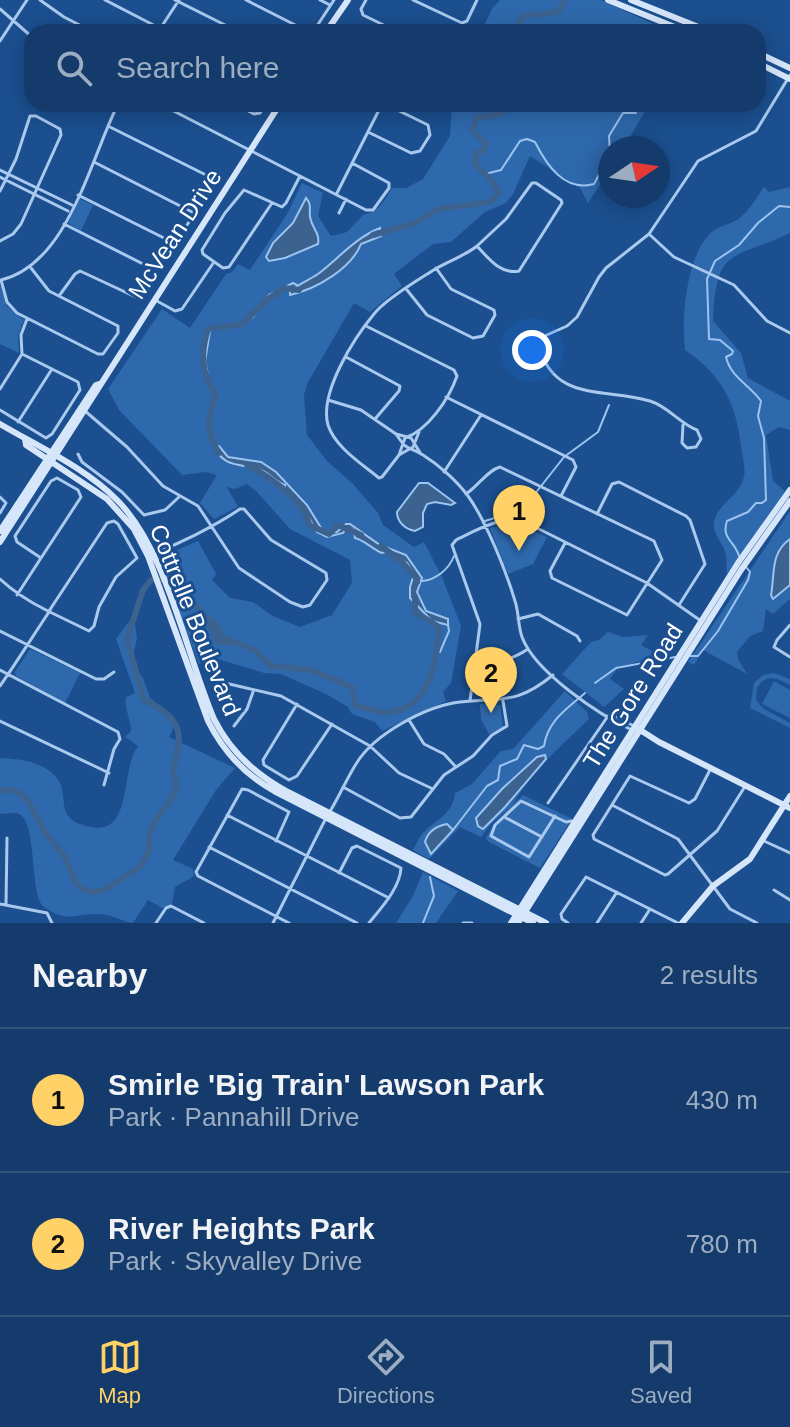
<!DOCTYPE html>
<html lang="en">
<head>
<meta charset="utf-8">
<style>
	:root { --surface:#143b6b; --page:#214673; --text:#f1f3f6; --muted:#9dadc1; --line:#33557e; --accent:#ffd166 }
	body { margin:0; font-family:Arial,sans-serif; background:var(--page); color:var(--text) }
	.compass { position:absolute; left:598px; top:136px; width:72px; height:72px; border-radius:50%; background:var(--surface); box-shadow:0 4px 20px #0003; rotate:77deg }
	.you { position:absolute; left:532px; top:350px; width:28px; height:28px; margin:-20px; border:6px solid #fff; border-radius:50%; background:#1a73e8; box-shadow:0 0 0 12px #1a73e833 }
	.badge { display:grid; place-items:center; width:52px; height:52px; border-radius:50%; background:var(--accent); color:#111; font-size:26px; font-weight:700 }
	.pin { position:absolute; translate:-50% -66px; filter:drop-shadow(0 2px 4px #0008) }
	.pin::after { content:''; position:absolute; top:42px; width:28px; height:24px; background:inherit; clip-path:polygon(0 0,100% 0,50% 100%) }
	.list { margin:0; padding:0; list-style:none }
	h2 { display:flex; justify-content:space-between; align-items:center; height:104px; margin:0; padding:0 32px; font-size:34px }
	h2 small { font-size:26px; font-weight:400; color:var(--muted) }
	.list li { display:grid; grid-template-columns:52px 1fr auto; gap:24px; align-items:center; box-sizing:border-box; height:144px; padding:0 32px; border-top:2px solid var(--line) }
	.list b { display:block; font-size:30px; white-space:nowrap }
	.list p { margin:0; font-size:26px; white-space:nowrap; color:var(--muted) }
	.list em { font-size:26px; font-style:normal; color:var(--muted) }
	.icon { flex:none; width:44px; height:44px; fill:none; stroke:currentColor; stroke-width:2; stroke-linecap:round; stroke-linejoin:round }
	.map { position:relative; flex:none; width:790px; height:923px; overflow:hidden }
	.search { position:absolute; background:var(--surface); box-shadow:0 4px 20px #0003; left:24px; right:24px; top:24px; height:88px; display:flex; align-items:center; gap:20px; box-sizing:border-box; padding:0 28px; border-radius:24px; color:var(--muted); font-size:30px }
	.sheet { height:392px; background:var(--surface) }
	nav { display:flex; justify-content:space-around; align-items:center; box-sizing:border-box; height:112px; border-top:2px solid var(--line); background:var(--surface); font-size:22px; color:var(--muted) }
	nav a { display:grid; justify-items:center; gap:4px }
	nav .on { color:var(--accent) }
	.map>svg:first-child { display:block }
	.green { fill:#2e69ad }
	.water { fill:#3c6290; stroke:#9cc4f0; stroke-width:2 }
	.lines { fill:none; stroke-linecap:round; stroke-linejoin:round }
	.stream { stroke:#9cc4f0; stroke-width:2 }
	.river { stroke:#3c6290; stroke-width:6 }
	.street { stroke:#a9c9ee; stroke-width:3 }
	.secondary { stroke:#d6e6fa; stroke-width:6 }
	.labels { text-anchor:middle; stroke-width:6; stroke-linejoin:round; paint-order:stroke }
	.street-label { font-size:24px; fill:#fff; stroke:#1b4f8f }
</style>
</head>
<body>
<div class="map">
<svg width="790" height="923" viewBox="0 0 790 923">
	<rect width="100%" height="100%" fill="#1b4f8f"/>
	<!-- green -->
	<path class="green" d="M500 0H601L671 32H481L492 9Z
		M452 104H649L624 148H610V169L588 203 580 188 530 156 513 194 506 203 485 212 451 242 433 244 394 274 402 286 370 312 354 303 307 384 304 395 307 435 327 461 353 484 378 513 383 525 414 547 424 542 442 577 461 626 451 683 443 692 446 701 382 731 375 722 352 714 348 707 326 694 281 674 264 673 218 659 199 664 162 567 161 557 198 541 216 574 212 580 230 598 253 602 273 616 300 627 332 615 352 583 350 560 290 529 256 491 247 484 235 489 227 487 238 507 214 519 200 503 217 475 206 472 182 475 119 410 108 389 162 309 190 328 226 274 232 272 238 264 250 270 287 214 302 183 323 193 318 216 331 236 347 232 364 214C379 213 385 199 392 188H406L423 179 450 136Z
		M764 187 769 192 790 187V233C732 261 716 245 713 321L741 353 748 378 790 401V430L779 427 766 435 773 481 785 491 727 574C726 568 727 562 726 556 725 544 712 535 714 522 718 503 739 497 744 477 746 468 742 456 741 446 736 403 722 375 685 350 681 319 686 253 713 231 721 225 733 224 741 217 750 209 757 197 764 187Z
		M80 199 93 205 81 231 68 223Z
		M0 284 7 306 24 320 18 336 19 353 0 344Z
		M790 511V599L773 614 766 609 763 631 750 636 737 652 738 659 747 674 703 650 694 665 688 662Z
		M515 523 547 537 533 564 508 574 490 528Z
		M134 618 137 638 133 656 136 669 143 678 150 698 172 715 175 725 169 737 235 768 216 790 173 860 193 869 194 876 175 887 172 904 162 908 148 900 133 923C121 921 109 913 97 914 73 914 67 923 44 907 29 895 38 823 19 814 14 812 5 814 0 814V758C21 759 49 762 60 783 67 798 58 816 80 824 136 845 118 773 138 746L125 737 131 731C131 719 124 709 126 697L135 693 116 639 127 624Z
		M608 632 623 637 648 635 641 645 659 655 618 668 610 679 624 689 604 707 562 674 591 642 599 640Z
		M30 649 80 673 65 703 16 676 15 672Z
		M774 673 790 679V685C777 678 766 673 757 688L756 700 764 709 790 723V728L750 708 754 683 763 675Z
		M774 681 790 690V718L762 704Z
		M565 691 587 712 589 719C562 745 532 771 513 804L523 795 572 819 540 868 489 842 486 838 494 824 512 806 491 824 481 837 460 827 429 859 413 850C416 845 418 838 423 833 437 819 453 814 455 793L472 784 501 751 513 749Z
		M480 704 500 705 503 727 489 734 481 719Z
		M423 872 458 891 436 923H396L413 896Z"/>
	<!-- water -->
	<path class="water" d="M306 198C312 205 309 208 310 217 312 229 320 232 318 244L285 258 269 261 266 257 273 243 293 223Z
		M380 228 381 236 361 244C351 269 316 289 290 295V291C299 284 309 280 318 274 339 258 355 238 380 228Z
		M216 446H219L228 457 261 462 276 472 307 505 323 531 337 532 346 524H350L380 545 406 555 422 578 417 592 426 611 448 619V625L432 621 410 598V587L414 574 407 563 388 551 382 553C372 549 366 541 355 538L353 529 346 528 343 533 327 537 317 532 304 509 285 490V485C276 482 271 475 263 471 247 463 220 469 216 446Z
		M419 483H428L455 503 451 505 435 502 427 504 423 513V527L415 531C405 529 397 522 397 512Z
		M790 539V585L773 599 771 595C775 574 770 553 790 539Z
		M545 755 546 759 505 807 483 829 478 826 476 818 502 789 537 757Z
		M447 824 453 830 431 854 425 842C428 831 436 826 447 824Z"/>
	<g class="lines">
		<!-- stream -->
		<path class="stream" d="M485 174 501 170 520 141 527 139 535 142C547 166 565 192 594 184L610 154 609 136 623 113H636
			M216 446 208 425 215 403V391L209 380 205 361 210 331 221 326 245 322 253 317 269 295 293 283 297 285
			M485 521 523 509 564 457 598 432 609 405
			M739 556C735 541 721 539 727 521L748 512 756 503H762L766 500 764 438 758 416 761 401C750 385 731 378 726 357L732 354 733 351 720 340 709 339 707 279 715 261 739 245 758 223 779 206 790 207
			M422 581C436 580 449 569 454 556
			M440 652 449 631 448 625
			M689 656H698L718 631 748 580 750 572 747 568
			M595 683 616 668 675 657
			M453 830 487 786 498 780 500 766 517 759 524 745 538 749 544 746C548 720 567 709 585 693
			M423 923 434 896 430 877"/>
		<!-- river -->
		<path class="river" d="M514 32 523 16 558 12 565 0
			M373 235 415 223 438 209 489 202 499 193 493 182 475 164 476 153 484 150 486 144 472 130 477 117 499 115 509 108 510 104
			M219 453C205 431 208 418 216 394 201 373 200 354 208 329L242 324 268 299 284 288 299 290
			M247 465C268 475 306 502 309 525L329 534 338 525 361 535
			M381 546 402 562 417 579V582
			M206 617 218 642H230
			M0 791C28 783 34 816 46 834 53 843 61 850 66 859 73 874 73 888 91 892L104 890 141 866 150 849C141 811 191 804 172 770 186 732 180 717 144 700L127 639 143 590 151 580C187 576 181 592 202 613 211 622 218 624 223 637L256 651 271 666 311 670 352 687 355 705C365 708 381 714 391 712 431 706 437 659 439 627L415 612V597"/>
		<!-- street -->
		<path class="street" d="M40 0 64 17 93 32
			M105 0 167 32
			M175 0 239 32
			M246 0 309 32 315 29 334 0
			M320 0 330 5
			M366 0 361 9 363 15 398 32
			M413 0 462 23 467 21 477 0
			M0 9 32 37
			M158 32 179 0
			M0 41 27 0
			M160 104 366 210H373L389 188V183L352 163
			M235 104 254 114 260 113 266 104
			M368 132 411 153 420 151 430 135 428 125 385 104
			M94 162 194 213
			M0 170 72 205
			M0 177 68 211
			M0 191 16 159 30 116H36L60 129 61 135 21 224 13 234 0 241
			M337 193 382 104
			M78 195 172 242 177 240 213 186 210 177 108 126
			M272 203 229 267 223 268 203 254 202 250 225 213 244 190 282 207 286 203 300 176
			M339 213 346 199
			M649 234 674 257 734 285 767 321 790 333
			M1 280 7 302 17 313 98 354H103L118 333V326L49 291 31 268
			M1 280C68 264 90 160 118 104
			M407 290 427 315 473 338 483 336 495 315 494 310 451 289 436 268
			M59 296 75 274 80 271 138 298 156 273 151 268 64 224
			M157 301 175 311 182 309 214 262
			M366 326 454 370 457 376C449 399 428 430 405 438L399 455 382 477 379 478C362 464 335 447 328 425 319 393 354 338 374 314 385 300 413 283 429 273 444 262 462 258 477 246 488 258 501 275 519 271L562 203 561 200 536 183H532L506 219 477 246
			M346 357 400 386 399 391 375 419
			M0 389 22 354 21 335 27 319
			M446 397 573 460 576 467 561 496
			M328 400 361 410 396 434 411 438 421 454
			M0 410 46 438 52 434 80 390 78 382 22 354
			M85 411 127 447 163 486 198 506 239 568 290 602 303 607 310 605 327 580 326 573 271 540 244 509H240C212 528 183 541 152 555
			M18 422 52 369
			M683 425 682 443 687 448 696 447 701 439 697 430C679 423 669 407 650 401 605 387 553 404 538 343L540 338 567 326 577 317 599 277 606 268 649 234 698 161 756 131 790 75
			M396 434C408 452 406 445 423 455 439 465 457 481 468 496 486 521 506 571 515 601 519 613 518 626 522 637 535 672 599 715 632 730
			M78 454 82 462 122 492 144 515 165 510 179 497
			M399 455 413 447 419 432
			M444 472 481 415
			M57 478 78 490 81 497 41 558 17 542 15 536 51 481Z
			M466 494C478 486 488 470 500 467L654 541 662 560 627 615 552 578 550 571 565 543
			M0 497 6 503 0 513
			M597 514 612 484 619 482 686 516 690 520 705 564 679 605
			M0 579C15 593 28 601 46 610L52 613 89 631 94 626 99 607 116 577 137 558 118 524 114 521 107 523 51 608C50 610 48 613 47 615 31 639 16 663 0 686
			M17 595 41 558
			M518 619 538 614 577 636 580 641
			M790 625 777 640 774 647 790 657
			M0 631 96 679H104L114 672
			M476 660C497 663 510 661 528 649
			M0 670 118 732 120 739 114 749 104 785
			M215 684 225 683 281 696 370 746 399 773 433 789
			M470 701 480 624 452 545 456 540C477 530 501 515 525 522L647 583 701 621
			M297 704 263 760 264 765 289 780 297 776 332 724
			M608 716H614L634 726
			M409 720 424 744 444 754 455 766
			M0 721 109 773
			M234 726 247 709 253 692
			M711 768 695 799 689 803 630 776 593 835 594 839 665 875 668 874 717 831 744 788
			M343 787 400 818 411 817 444 775 473 756 492 735 507 726 503 701
			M548 803 608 716
			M612 805 678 839 730 909 757 923
			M329 813C339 797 346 780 356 764 374 734 426 706 460 702 503 697 516 705 553 675
			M227 815 389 898
			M555 816 529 857 491 836 495 825 521 801 566 822 572 821
			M506 818 542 837
			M276 841 289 812 248 790 242 789 196 872 198 876 289 923
			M764 841 790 853
			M209 847 357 923
			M339 873 352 848 357 846 401 868C400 888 381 908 369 923
			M774 890 790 900
			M0 904 47 913 52 923
			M6 905 7 838
			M156 923 166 908 171 906 204 923
			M273 923 325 820
			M463 923H472
			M568 923 562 919 561 914 586 877 678 923
			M597 923 617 892
			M641 923 650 909"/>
		<!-- secondary -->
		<path class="secondary" d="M608 0 687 32
			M631 0 711 32
			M326 32 348 0
			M758 53 790 68
			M758 63 790 79
			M0 424C39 447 86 468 118 501 167 551 186 654 214 719 230 751 255 774 286 791L546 923
			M25 439 26 445 107 499 134 529 148 556 208 721C223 751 246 776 276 792L533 923
			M0 531 96 385 99 384
			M0 542 280 104
			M637 728 659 742 790 808
			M511 923 738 563 790 490
			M518 923 741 570 790 501
			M682 923 713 886 750 859 790 796"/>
	</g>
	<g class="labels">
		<!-- street labels -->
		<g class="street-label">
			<text transform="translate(175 234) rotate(-57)" y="8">McVean Drive</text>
			<text transform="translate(195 620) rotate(68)" y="8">Cottrelle Boulevard</text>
			<text transform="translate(633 696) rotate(-58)" y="8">The Gore Road</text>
		</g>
	</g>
</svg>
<svg class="compass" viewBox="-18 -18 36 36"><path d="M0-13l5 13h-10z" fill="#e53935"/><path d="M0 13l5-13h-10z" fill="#9dadc1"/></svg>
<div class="you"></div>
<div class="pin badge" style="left:519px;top:551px">1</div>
<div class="pin badge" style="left:491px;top:713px">2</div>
<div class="search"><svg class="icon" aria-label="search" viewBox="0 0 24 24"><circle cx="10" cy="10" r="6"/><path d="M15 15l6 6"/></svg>Search here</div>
</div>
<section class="sheet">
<h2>Nearby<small>2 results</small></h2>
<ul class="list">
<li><span class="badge">1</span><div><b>Smirle 'Big Train' Lawson Park</b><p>Park · Pannahill Drive</p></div><em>430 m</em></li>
<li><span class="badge">2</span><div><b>River Heights Park</b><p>Park · Skyvalley Drive</p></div><em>780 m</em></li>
</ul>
</section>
<nav>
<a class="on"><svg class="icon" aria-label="map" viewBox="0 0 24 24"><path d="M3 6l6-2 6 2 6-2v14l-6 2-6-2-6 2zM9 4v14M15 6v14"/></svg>Map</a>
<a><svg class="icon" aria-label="directions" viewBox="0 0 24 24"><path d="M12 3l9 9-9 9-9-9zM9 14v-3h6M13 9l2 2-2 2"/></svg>Directions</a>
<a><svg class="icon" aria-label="saved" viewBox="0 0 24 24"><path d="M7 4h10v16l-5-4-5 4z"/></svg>Saved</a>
</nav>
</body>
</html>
